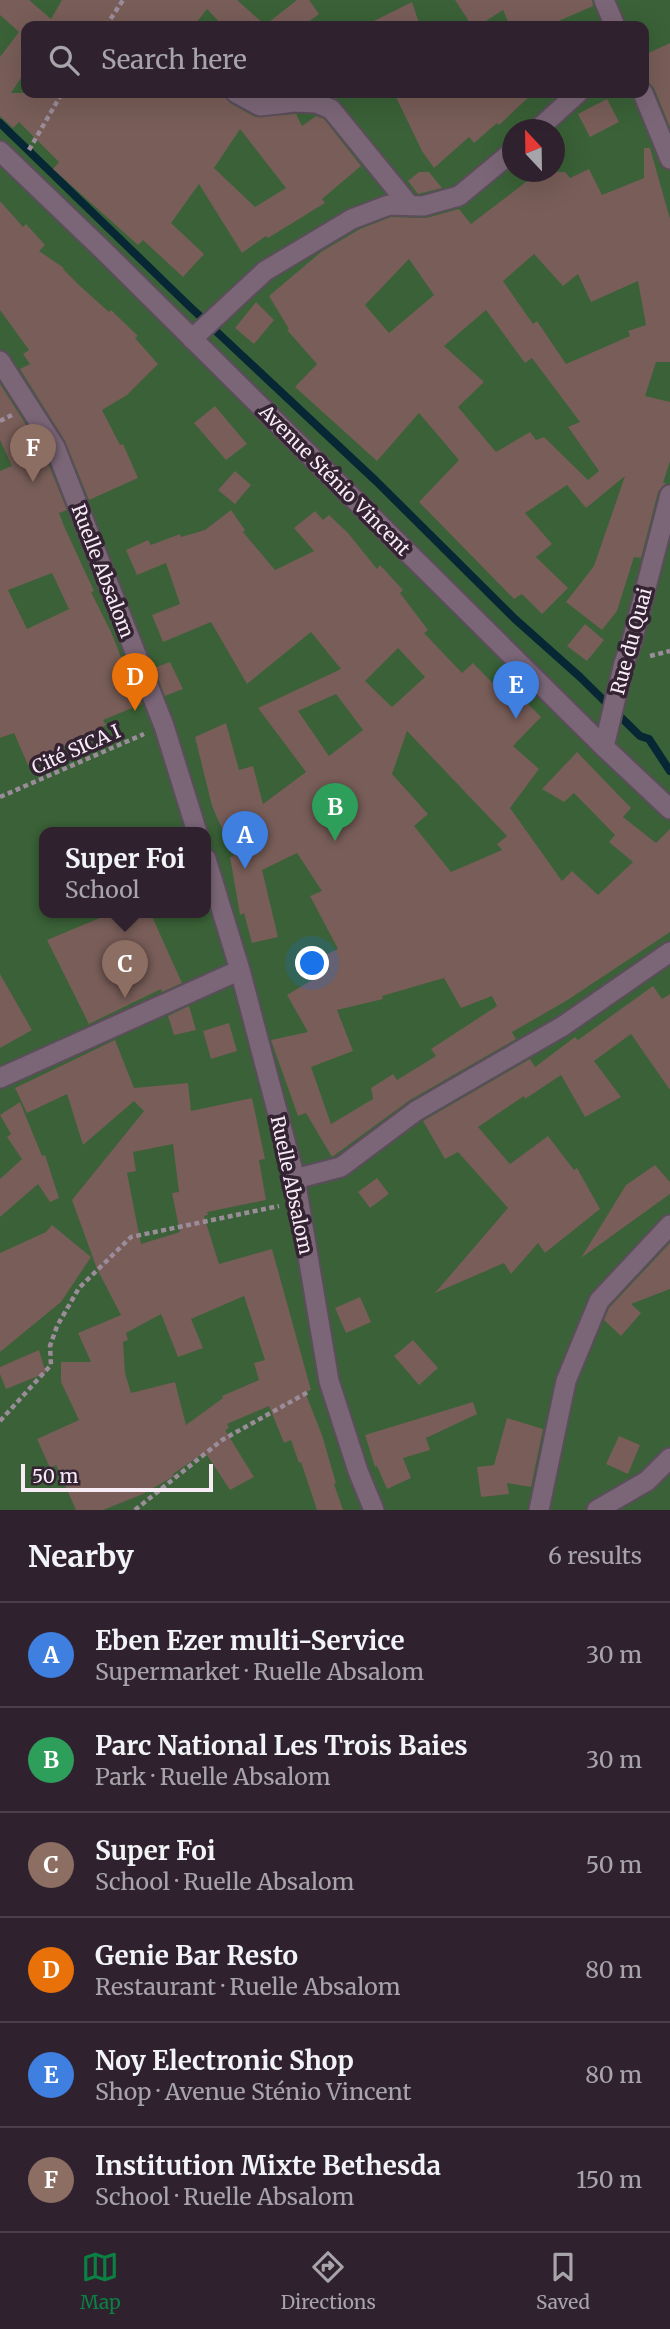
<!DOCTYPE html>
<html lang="en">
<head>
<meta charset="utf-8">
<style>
	:root { --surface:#2f222e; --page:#372a36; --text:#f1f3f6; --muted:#a7a4aa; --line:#4a3f4a; --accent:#0b8043 }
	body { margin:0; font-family:Merriweather,serif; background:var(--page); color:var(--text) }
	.compass { position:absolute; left:502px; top:119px; width:63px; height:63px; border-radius:50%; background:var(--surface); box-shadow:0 7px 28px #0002; rotate:338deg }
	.scale { position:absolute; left:21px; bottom:18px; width:192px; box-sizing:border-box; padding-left:7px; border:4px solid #f7ebf6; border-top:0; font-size:19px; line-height:24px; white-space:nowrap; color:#f7ebf6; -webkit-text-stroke:5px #342333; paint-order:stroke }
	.you { position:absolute; left:313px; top:964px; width:24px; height:24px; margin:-18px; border:5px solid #fff; border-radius:50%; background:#1a73e8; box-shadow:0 0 0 10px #1a73e833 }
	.badge { display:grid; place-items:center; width:46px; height:46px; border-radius:50%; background:var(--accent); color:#fff; font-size:23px; font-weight:700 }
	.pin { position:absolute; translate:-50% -58px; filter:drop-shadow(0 2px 4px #0008) }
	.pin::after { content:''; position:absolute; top:37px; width:24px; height:21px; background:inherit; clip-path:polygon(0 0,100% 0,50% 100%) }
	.popup { position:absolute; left:39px; top:827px; width:172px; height:91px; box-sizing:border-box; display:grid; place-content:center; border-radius:14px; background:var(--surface); filter:drop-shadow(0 2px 5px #0005); font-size:23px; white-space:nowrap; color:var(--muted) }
	.popup b { font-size:26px; color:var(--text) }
	.popup::after { content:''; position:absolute; left:50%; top:100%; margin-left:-14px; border:14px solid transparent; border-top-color:var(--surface) }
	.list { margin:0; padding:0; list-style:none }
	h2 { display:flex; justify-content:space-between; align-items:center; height:91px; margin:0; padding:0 28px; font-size:30px }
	h2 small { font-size:23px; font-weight:400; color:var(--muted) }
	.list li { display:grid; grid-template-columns:46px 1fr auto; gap:21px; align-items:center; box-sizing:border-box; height:105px; padding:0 28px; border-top:2px solid var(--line) }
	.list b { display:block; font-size:26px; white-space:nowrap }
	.list p { margin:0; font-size:23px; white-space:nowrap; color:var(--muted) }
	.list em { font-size:23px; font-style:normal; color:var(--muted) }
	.icon { flex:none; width:38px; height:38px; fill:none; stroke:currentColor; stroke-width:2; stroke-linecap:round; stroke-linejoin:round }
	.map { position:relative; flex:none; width:670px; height:1510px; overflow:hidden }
	.search { position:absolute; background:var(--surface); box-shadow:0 7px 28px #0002; left:21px; right:21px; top:21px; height:77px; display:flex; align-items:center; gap:18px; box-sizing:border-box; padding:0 24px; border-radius:14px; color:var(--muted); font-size:26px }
	.sheet { height:721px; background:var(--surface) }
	nav { display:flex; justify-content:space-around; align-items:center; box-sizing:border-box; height:98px; border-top:2px solid var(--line); background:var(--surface); font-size:19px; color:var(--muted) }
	nav a { display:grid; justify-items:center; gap:4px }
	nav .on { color:var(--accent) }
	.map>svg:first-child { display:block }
	.green { fill:#3a6137; fill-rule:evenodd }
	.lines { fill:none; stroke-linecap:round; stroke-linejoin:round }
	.stream { stroke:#072734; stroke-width:8 }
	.building { fill:#785d58; fill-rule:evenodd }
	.minor-casing { stroke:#5c4d5b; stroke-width:23 }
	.secondary-casing { stroke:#5c4d5b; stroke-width:23 }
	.path { stroke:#9b8c9a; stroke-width:4.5; stroke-dasharray:5 3.5; stroke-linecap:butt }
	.minor { stroke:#7b6678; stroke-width:19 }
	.secondary { stroke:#7b6678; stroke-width:19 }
	.labels { text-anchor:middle; stroke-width:7; stroke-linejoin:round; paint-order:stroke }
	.street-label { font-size:19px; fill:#f7ebf6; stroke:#342333 }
</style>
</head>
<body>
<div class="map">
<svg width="670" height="1510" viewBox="0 0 670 1510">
	<rect width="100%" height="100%" fill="#3f2d3d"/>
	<!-- green -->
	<path class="green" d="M0 0H670V1510H0ZM26 26H644V93H26ZM512 130H554V172H512ZM44 832H206V912H44Z"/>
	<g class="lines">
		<!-- stream -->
		<path class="stream" d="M0 123 187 304 376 481 515 619 580 677 640 736 649 739 670 771"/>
	</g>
	<!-- building -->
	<path class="building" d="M0 0H29L51 19 62 0H237L265 25 297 0H309L319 14 303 26H223L207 9 194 26H26V70L11 93H224L230 103 255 117 296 114 302 126 316 116 324 119 361 166 322 199 325 203 268 238 266 236 242 253 199 184 171 223 204 254 183 277 143 240 138 245 53 169 59 162 19 122 13 128 0 116V57L19 32 0 15ZM240 129 286 188 255 207 214 168Z
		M455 0H592L593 6 547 26H510L503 10 478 26H472Z
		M412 2 420 26H364Z
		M670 43V127L654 88 644 76V55Z
		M394 93H533L499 125 497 123 474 143 469 137 434 168 422 151Z
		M607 99 619 122 590 137 578 114Z
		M644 148H650L670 219V362H656L645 396 670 402V461L663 483H666L658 492 641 558 634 557 617 611 602 630 566 602 594 566 625 476 586 508 567 485 525 513 552 544 536 557 568 588 542 614 522 594 514 599 419 502 459 460 419 413 377 461 295 387 317 364 287 330 289 329 269 296 321 252 360 229 391 217 426 218 459 209 471 224 539 172H565L570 178 589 169 602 195 644 178ZM534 254 563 286 578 274 591 302 638 281 646 325 628 331 630 336 566 364 537 321 533 324 503 281ZM409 259 434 295 389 333 365 305ZM486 310 525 363 532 358 580 422 568 427 599 471 588 480 544 437 536 440 530 432 496 452 458 407 484 382 444 346Z
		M419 172H429L442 188 418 194 408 181Z
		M0 201 23 227 26 224 45 245 39 251 64 268 63 269 80 286 109 312 111 310 138 336 135 338 158 364 127 395 102 410 120 445 123 444 138 478 89 500 65 441 20 369 30 364 23 354 29 350 0 310Z
		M256 302 274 320 254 344 235 328Z
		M0 384 44 453 67 510 59 513 64 526 94 591 91 592 111 632 129 677 131 676 142 704 103 720 106 725 28 765 14 733 0 738V471L12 466 0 440ZM52 573 69 609 27 629 8 590Z
		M215 406 247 444 226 460 194 423Z
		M235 471 251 485 235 504 218 490Z
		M231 510 245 530 243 532 275 570 314 551 294 528 315 511 323 520 329 515 348 533 377 569 380 565 403 590 400 593 428 630 424 633 462 673 473 663 511 702 519 695 541 717 513 746 539 769 510 808 562 881 572 871 598 895 633 862 609 842 615 835 574 793 564 802 542 789 577 752 631 808 623 817 656 843 670 829V932L566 1001 512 1032 516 1039 410 1100 332 1157 306 1113 298 1116 271 1040 308 1032 287 995 329 970 323 956 338 949 310 896 322 891 297 853 262 870 278 937 252 943 244 913 240 915 230 857 234 856 212 806 195 737 226 723 239 770 253 766 263 804 306 772 258 708 341 669 311 632 247 684 211 622 163 642 152 615 180 604 166 563 137 575 126 550 148 540 151 545 180 534 181 537 205 530ZM398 648 425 677 392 707 365 681ZM336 694 363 730 329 756 298 711ZM407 731 507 836 497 844 502 850 451 872 414 826 428 814 392 774ZM444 978 461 1008 492 996 497 1006 431 1049 436 1056 397 1080 393 1074 371 1088 373 1099 331 1124 311 1067 353 1051 337 1010 383 999 382 996Z
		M585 624 604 640 587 661 567 646Z
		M170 662 183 689 165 696 154 668Z
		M114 912H150L182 983 162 992 161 989 89 1024 47 940Z
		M0 974 32 1030 0 1048Z
		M653 986 662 999 670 994V1090L631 1034 594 1061 621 1097 585 1117 561 1075 525 1099 524 1096 478 1127 510 1164 548 1136 574 1170 577 1168 600 1209 545 1253 538 1243 511 1274 504 1263 435 1293 508 1208 458 1152 445 1159 423 1121 530 1059 535 1067 575 1037 578 1040Z
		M189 1006 196 1030 174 1035 168 1016Z
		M229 1023 237 1051 211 1059 203 1031Z
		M115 1040 134 1088 188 1083 191 1111 252 1098 265 1159 259 1160 266 1200 207 1212 208 1215 204 1216 219 1264 272 1249 311 1390 305 1392 322 1435 336 1483 334 1484 343 1510H317L301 1462 299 1463 291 1440 284 1443 269 1406 227 1424 229 1428 225 1430 254 1477 230 1490 205 1452 173 1474 174 1476 143 1494 103 1510H76L56 1465 50 1468 37 1439 79 1420 61 1382V1362H91L78 1333 121 1315 97 1269 72 1200 144 1111 134 1101 83 1145 67 1094 27 1113 15 1088ZM173 1144 179 1192 172 1193 180 1232 141 1244 127 1173 136 1171 133 1152ZM244 1296 265 1360 254 1363 259 1380 222 1396 223 1398 186 1425 175 1382 131 1393 125 1373 123 1342 128 1340 126 1333 161 1314 178 1357 203 1348 191 1319Z
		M20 1102 42 1156 45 1155 59 1198 50 1202 38 1184 0 1217V1179L22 1159 7 1137 11 1134 0 1115Z
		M655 1165 670 1182V1194L581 1258 626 1185Z
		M377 1178 389 1194 370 1208 358 1192Z
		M52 1225 91 1257 61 1302 0 1352V1253L46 1232Z
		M670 1243V1289L631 1304 641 1313 621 1336 604 1320 609 1308Z
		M360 1297 371 1322 346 1333 335 1308Z
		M413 1340 438 1368 419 1385 394 1356Z
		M39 1350 46 1373 6 1389 0 1374V1367Z
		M473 1402 477 1414 426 1438 430 1450 403 1458 411 1478 387 1489 377 1466 375 1467 365 1435Z
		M507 1418 543 1429 531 1487 507 1483 509 1494 481 1497 477 1467 494 1465Z
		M619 1436 640 1445 628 1474 606 1464Z"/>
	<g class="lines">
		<!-- minor casing -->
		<g class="minor-casing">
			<path id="minor" d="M604 0 615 26
				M236 93 260 106 295 102 316 103 331 109 410 206
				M643 93 670 159
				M537 130 578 93
				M192 339 265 271 352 219 389 205 423 206 459 196 512 152
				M0 361 55 447 164 726 197 832
				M604 747 624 663 632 641 670 495
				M206 859 240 970 295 1179 329 1381 358 1471 374 1510
				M0 1078 240 970
				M295 1179 341 1167 416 1111 563 1026 670 952
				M539 1510 566 1381 599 1301 670 1225
				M597 1510 647 1481 670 1458"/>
		</g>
		<!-- secondary casing -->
		<g class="secondary-casing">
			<path id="secondary" d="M0 151 103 250 604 747 670 809"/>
		</g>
		<!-- path -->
		<path class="path" d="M106 26 123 0
			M29 150 62 93
			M0 421 12 415
			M650 656 670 651
			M0 797 144 734
			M0 1421 51 1365 50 1346 57 1326 79 1288 131 1237 279 1206
			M135 1510 222 1440 310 1391"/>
		<!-- minor -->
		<use href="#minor" class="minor"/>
		<!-- secondary -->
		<use href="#secondary" class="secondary"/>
	</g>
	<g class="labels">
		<!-- street labels -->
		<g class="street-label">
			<text transform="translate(335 480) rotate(45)" y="7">Avenue Sténio Vincent</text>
			<text transform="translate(103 571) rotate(69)" y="7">Ruelle Absalom</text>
			<text transform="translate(631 641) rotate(-75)" y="7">Rue du Quai</text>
			<text transform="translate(76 749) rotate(-24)" y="7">Cité SICA I</text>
			<text transform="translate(292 1185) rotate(78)" y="7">Ruelle Absalom</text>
		</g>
	</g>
</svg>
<svg class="compass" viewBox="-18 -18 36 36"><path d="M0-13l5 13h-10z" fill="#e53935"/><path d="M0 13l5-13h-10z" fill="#a7a4aa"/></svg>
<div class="scale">50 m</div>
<div class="you"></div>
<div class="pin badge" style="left:245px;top:869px;background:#3f7fe0">A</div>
<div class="pin badge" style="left:335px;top:841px;background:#2e9e5b">B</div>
<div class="pin badge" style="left:125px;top:998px;background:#8d6e63">C</div>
<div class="popup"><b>Super Foi</b>School</div>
<div class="pin badge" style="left:135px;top:711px;background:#e8710a">D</div>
<div class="pin badge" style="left:516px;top:719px;background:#3f7fe0">E</div>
<div class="pin badge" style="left:33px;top:482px;background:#8d6e63">F</div>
<div class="search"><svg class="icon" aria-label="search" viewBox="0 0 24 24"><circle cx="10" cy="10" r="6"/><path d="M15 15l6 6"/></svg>Search here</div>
</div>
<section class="sheet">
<h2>Nearby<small>6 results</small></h2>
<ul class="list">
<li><span class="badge" style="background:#3f7fe0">A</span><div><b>Eben Ezer multi-Service</b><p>Supermarket · Ruelle Absalom</p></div><em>30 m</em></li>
<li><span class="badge" style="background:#2e9e5b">B</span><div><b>Parc National Les Trois Baies</b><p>Park · Ruelle Absalom</p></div><em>30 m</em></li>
<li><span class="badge" style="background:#8d6e63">C</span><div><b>Super Foi</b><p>School · Ruelle Absalom</p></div><em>50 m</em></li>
<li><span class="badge" style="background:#e8710a">D</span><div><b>Genie Bar Resto</b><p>Restaurant · Ruelle Absalom</p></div><em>80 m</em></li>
<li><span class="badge" style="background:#3f7fe0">E</span><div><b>Noy Electronic Shop</b><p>Shop · Avenue Sténio Vincent</p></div><em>80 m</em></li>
<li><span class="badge" style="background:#8d6e63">F</span><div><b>Institution Mixte Bethesda</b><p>School · Ruelle Absalom</p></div><em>150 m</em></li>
</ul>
</section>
<nav>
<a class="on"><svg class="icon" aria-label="map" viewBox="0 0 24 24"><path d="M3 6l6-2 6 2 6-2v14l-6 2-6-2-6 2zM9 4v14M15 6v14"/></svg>Map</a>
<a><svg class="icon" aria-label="directions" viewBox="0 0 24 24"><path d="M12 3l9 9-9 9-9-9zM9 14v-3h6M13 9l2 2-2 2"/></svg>Directions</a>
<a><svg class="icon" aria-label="saved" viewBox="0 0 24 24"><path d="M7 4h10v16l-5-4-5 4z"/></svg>Saved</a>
</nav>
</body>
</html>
